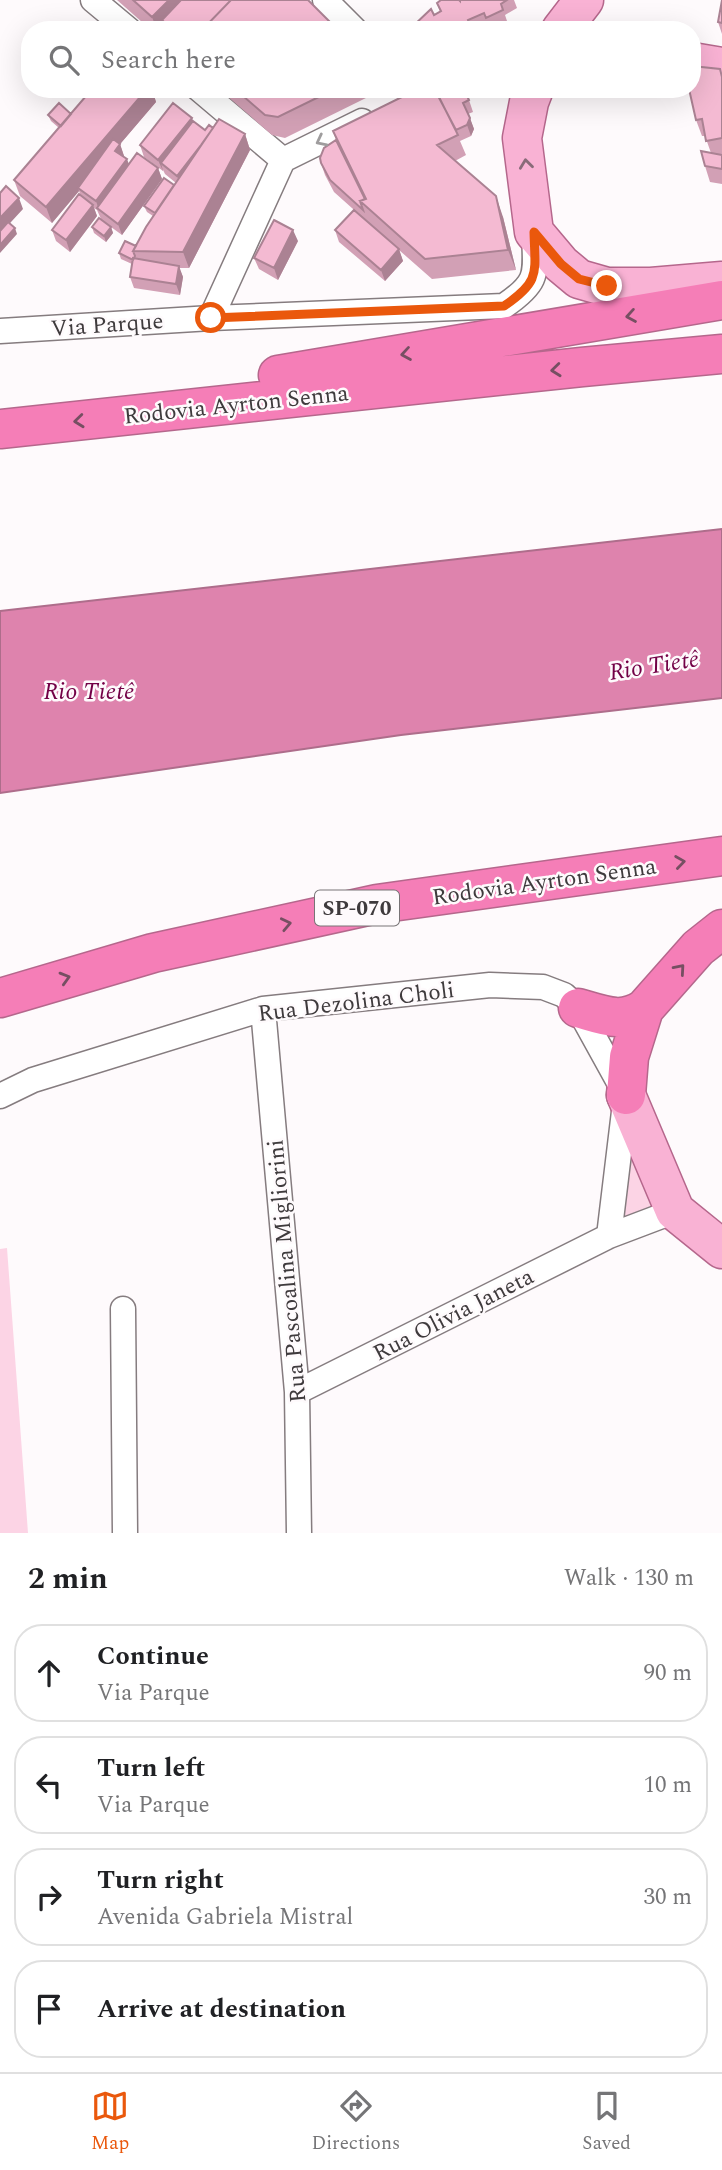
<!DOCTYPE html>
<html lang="en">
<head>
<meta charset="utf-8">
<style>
	:root { --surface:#fff; --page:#f6f6f6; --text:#202124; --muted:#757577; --line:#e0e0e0; --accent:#ea580c }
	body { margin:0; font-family:Spectral,serif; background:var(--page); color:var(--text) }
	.stop { position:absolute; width:21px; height:21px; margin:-16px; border:5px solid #ea580c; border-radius:50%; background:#fff }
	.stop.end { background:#ea580c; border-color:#fff; box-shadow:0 2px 7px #0008 }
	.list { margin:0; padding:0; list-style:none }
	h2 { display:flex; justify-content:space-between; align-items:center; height:91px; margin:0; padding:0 28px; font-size:30px }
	h2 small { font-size:23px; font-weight:400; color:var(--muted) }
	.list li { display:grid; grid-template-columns:46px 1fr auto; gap:21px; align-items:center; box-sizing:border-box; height:98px; margin:0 14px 14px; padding:0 14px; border:2px solid var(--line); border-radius:28px }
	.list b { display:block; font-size:26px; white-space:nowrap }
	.list p { margin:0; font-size:23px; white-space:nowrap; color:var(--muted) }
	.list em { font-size:23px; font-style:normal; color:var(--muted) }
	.icon { flex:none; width:38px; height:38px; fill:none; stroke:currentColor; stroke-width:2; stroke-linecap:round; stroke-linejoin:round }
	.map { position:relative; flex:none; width:722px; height:1533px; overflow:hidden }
	.search { position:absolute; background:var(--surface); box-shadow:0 7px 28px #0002; left:21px; right:21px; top:21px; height:77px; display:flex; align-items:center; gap:18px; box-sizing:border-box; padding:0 24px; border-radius:28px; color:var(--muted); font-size:26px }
	.sheet { height:539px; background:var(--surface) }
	nav { display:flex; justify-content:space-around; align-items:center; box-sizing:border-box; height:98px; border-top:2px solid var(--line); background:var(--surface); font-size:19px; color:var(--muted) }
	nav a { display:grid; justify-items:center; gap:4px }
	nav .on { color:var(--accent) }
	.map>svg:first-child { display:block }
	.green { fill:#fcd4e5 }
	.water { fill:#de83ad; stroke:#ae6d8b; stroke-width:2 }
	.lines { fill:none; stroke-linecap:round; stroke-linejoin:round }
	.minor-casing { stroke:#857c7f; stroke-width:27 }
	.primary-casing { stroke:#b5678c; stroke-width:41 }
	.motorway-casing { stroke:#b5678c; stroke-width:41 }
	.minor { stroke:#fff; stroke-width:24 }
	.primary { stroke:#f9b2d4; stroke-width:38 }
	.motorway { stroke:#f57eb7; stroke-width:38 }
	.wall { fill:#d2a0b5 }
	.shaded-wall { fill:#ab8293 }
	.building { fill:#f4bad2; stroke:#ab8293; stroke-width:2 }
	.oneway { stroke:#9f9d9e }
	.oneway2 { stroke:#896b79 }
	.oneway3 { stroke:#764f62 }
	.route { stroke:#ea580c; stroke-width:9 }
	.labels { text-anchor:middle; stroke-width:5; stroke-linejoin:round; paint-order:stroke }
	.shield { fill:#fefafc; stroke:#787476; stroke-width:2 }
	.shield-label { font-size:21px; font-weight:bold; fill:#3f3b3d }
	.street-label { font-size:23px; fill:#3f3b3d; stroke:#fefafc }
	.water-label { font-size:24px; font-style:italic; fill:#720046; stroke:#fefafc }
</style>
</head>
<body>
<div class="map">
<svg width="722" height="1533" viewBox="0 0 722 1533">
	<rect width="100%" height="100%" fill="#fefafc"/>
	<!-- green -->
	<path class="green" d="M626 1095 675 1211 609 1236Z
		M7 1248 28 1533H0V1249Z"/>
	<!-- water -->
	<path class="water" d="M722 529V698L401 735 0 793V611Z"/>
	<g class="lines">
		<!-- minor casing -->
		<g class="minor-casing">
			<path id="minor" d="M93 0 129 30
				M325 0 355 30
				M199 89 283 160
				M211 318 283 160 362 121
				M0 331 211 318 504 306C541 281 535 273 534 232
				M263 1009 297 1392 299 1533
				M0 1096 33 1080 263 1009 490 985 543 987 564 995 578 1008 626 1095 609 1236
				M123 1309 125 1533
				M297 1392 609 1236 675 1211"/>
		</g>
		<!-- primary casing -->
		<g class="primary-casing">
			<path id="primary" d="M561 30 584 0
				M692 62 722 67
				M534 89 529 102 522 138 534 232 561 264 579 279 607 287H651L722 281
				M626 1095 675 1211 722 1249"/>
		</g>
		<!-- motorway casing -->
		<g class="motorway-casing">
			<path id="motorway" d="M278 375 722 300
				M0 429 582 367 722 354
				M0 998 153 953 377 904 722 856
				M578 1008C603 1015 621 1024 644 1009
				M626 1095 629 1057 644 1009 698 948 722 929"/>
		</g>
		<!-- minor -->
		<use href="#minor" class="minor"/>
		<!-- primary -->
		<use href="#primary" class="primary"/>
		<!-- motorway -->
		<use href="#motorway" class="motorway"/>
	</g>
	<!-- wall -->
	<path class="wall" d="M117 0H308L338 30H151Z
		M441 0H514L517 8 505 15 507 21 491 30 488 24 476 30H414L440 12 437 3Z
		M722 0V34L718 22Z
		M720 69 722 74V184L710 182 705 166 711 153 705 136H702L696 120Z
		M92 89H152L156 102 120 144 124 156V157L129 164 158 168 162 179 122 235 111 227 113 233 106 242 94 233 92 227 101 219 97 210 94 208 97 216 70 252 56 241 52 230 81 196 79 191 52 223 20 196 14 180 59 128 51 121 48 115 71 114Z
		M219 89H372L370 96 285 138 272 135Z
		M436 92 469 100 473 112 468 114 474 129 471 136 460 141 466 155 455 161 503 217 516 270 432 279 399 250 403 261 385 281 339 242 335 230 362 217 334 192 325 175 321 163 336 140 333 131Z
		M193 121 205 130 213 128 245 134 250 150 189 268H179L183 277 180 295 134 288 130 277 132 264 121 259 119 253 136 246 153 216 147 212 144 206 174 185 176 183 165 174 163 170V171L144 157 140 145Z
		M298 241 278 280 259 269 254 258Z"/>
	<!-- shaded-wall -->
	<path class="shaded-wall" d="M169 0H180L185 13 162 20 165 30H157L152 17Z
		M147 89H152L156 102 81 190 78 188 79 191 52 223 46 207Z
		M192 118 196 129 161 163 163 171 158 160Z
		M470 118 474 129 471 136 467 125Z
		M214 129 181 187 177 176Z
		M245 134 250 150 189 268 183 252Z
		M120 144 124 156 119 162 115 151Z
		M127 159 131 170 99 210 96 201Z
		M158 168 162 179 122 235 118 224Z
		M496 196 503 217 516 270 508 250Z
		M19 198 23 209 0 234V218Z
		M93 205 97 216 70 252 66 240Z
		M111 227 113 233 106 242 104 236Z
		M15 228 17 234 0 253V245Z
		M293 230 298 241 278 280 274 268Z
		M399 249 403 261 385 281 381 270Z
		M179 266 183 277 180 295 176 284Z"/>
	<!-- building -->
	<path class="building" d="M133 0H169L152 17Z
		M181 0H231L202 30H172L162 20Z
		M231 0H308L338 30H202Z
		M441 0H459L460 1V0H507L501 4 503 10 486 18 484 13 468 20 472 30H414L413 26 431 9 434 15 441 11 437 3Z
		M722 0V23L718 22Z
		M692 66 720 69 722 77V138L706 141 702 119 696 120 689 89H692Z
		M92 89H147L46 207 14 180Z
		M235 89H335L278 117 265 115Z
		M418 89H435L458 135 437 145 496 196 508 250 425 259 360 201 366 199 333 131Z
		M441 89H464L469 100 463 103 470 118 467 125 456 130 436 92Z
		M59 103 71 114 61 126 48 115Z
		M173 103 192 118 158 160 140 145Z
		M219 119 245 134 183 252 133 251 146 227Z
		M193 121 205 130 209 125 213 128 201 145 177 176 161 163Z
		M113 139 120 144 115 151 127 159 96 201 78 188Z
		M336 140 365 199 360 201 363 210 330 180 321 163 320 158 324 148Z
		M701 151 722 155V169L705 166Z
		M137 153 158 168 118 224 97 208Z
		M164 178 174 185 155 213 144 206Z
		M6 186 19 198 0 218V193Z
		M79 194 93 205 66 240 52 230Z
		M354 210 399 249 381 270 335 230Z
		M99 218 111 227 104 236 92 227Z
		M274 220 293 230 274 268 254 258Z
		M8 222 15 228 0 245V231Z
		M125 241 136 246 133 251 135 256 133 260 119 253Z
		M133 258 179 266 176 284 130 277Z"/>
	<!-- one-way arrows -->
	<defs><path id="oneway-chevron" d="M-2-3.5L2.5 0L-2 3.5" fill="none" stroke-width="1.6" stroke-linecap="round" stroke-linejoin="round" transform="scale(1.75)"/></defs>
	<use class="oneway" href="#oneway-chevron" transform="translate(321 141) rotate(153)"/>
	<use class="oneway2" href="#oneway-chevron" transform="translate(526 164) rotate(-97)"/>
	<g class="oneway3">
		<use href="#oneway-chevron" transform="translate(631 316) rotate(170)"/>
		<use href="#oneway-chevron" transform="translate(406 354) rotate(171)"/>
		<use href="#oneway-chevron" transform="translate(556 370) rotate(174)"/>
		<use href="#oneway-chevron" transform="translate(79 421) rotate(174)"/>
		<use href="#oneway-chevron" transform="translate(680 862) rotate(-8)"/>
		<use href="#oneway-chevron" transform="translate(286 924) rotate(-12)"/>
		<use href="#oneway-chevron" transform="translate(680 969) rotate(-49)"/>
		<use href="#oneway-chevron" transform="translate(65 978) rotate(-16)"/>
	</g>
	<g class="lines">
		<!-- route -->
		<path class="route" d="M211 318 504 306C541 281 535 273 534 232L561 264 579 279 607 286"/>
	</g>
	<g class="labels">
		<!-- shield labels -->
		<rect class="shield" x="315" y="890.5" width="84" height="35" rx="5"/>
		<g class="shield-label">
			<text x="357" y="915">SP-070</text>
		</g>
		<!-- street labels -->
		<g class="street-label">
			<text transform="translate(107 324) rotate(-4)" y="8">Via Parque</text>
			<text transform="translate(236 404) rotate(-6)" y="8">Rodovia Ayrton Senna</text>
			<text transform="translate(544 881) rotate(-8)" y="8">Rodovia Ayrton Senna</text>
			<text transform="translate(356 1001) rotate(-7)" y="8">Rua Dezolina Choli</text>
			<text transform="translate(286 1271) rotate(-95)" y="8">Rua Pascoalina Migliorini</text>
			<text transform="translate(453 1314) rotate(-27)" y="8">Rua Olivia Janeta</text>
		</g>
		<!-- water labels -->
		<g class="water-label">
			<text transform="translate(654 665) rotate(-9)" y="8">Rio Tietê</text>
			<text x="89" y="699">Rio Tietê</text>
		</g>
	</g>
</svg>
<div class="stop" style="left:211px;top:318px"></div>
<div class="stop end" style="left:607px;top:286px"></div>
<div class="search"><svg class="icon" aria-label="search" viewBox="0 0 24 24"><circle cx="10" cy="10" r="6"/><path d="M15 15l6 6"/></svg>Search here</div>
</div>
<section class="sheet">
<h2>2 min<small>Walk · 130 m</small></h2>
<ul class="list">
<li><svg class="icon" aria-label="ahead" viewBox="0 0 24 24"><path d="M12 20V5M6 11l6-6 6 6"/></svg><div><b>Continue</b><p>Via Parque</p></div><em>90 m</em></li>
<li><svg class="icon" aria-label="left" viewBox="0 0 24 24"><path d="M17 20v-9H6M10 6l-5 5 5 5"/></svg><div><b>Turn left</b><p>Via Parque</p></div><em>10 m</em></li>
<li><svg class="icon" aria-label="right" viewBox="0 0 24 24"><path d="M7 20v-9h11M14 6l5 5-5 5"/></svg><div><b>Turn right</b><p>Avenida Gabriela Mistral</p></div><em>30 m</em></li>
<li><svg class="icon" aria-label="arrive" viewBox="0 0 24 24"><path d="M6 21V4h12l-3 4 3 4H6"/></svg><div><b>Arrive at destination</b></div></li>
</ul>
</section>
<nav>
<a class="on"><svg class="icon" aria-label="map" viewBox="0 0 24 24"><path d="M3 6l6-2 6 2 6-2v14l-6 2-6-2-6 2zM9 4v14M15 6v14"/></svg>Map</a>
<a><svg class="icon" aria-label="directions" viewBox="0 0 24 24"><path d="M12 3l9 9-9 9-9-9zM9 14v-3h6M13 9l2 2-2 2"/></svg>Directions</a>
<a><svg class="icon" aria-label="saved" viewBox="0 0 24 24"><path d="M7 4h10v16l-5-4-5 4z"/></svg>Saved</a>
</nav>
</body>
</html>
